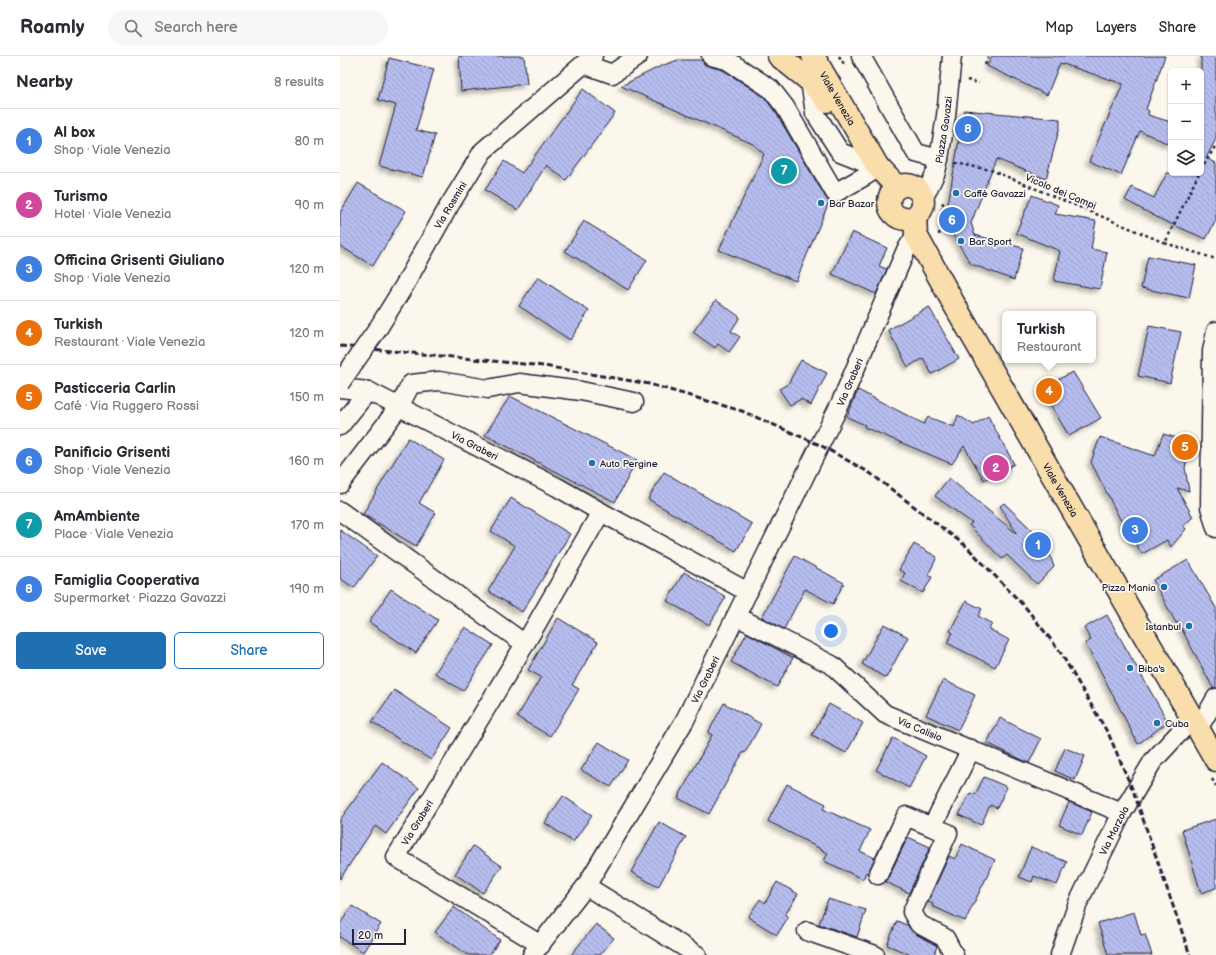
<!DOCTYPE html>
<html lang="en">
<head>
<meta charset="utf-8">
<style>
	:root { --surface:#fff; --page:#f7f7f7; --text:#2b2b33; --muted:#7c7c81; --line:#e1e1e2; --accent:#1f6fb2 }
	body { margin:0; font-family:"Balsamiq Sans",sans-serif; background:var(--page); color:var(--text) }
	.controls { position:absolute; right:12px; top:12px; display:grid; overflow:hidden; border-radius:6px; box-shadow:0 1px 3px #0004 }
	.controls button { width:36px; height:36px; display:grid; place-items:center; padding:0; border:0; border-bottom:1px solid var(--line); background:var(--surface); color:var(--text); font:20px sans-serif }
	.scale { position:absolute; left:12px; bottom:10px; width:54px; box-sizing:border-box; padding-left:4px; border:2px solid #22223b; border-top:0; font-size:11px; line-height:14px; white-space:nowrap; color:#22223b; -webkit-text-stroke:3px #fbf7ec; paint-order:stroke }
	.you { position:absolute; left:491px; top:575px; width:14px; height:14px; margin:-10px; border:3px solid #fff; border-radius:50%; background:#1a73e8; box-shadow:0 0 0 6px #1a73e833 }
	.badge { display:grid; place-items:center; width:26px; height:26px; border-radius:50%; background:var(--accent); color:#fff; font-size:13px; font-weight:700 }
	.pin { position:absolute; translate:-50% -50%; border:2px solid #fff; box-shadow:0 1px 4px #0006 }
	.popup { position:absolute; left:662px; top:255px; width:94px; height:52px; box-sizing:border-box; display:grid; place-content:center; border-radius:6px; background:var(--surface); filter:drop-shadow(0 1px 3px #0005); font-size:13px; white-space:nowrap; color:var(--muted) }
	.popup b { font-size:15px; color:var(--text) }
	.popup::after { content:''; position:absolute; left:50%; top:100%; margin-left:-8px; border:8px solid transparent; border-top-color:var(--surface) }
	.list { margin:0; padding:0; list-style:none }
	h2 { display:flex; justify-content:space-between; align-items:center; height:52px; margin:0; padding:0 16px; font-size:17px }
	h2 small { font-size:13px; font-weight:400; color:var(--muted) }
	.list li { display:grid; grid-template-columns:26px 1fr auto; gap:12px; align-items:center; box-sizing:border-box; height:64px; padding:0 16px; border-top:1px solid var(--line) }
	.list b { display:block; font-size:15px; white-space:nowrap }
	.list p { margin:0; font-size:13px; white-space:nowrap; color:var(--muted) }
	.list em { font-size:13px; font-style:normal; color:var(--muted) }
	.actions { display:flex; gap:8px; padding:12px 16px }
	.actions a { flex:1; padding:9px 0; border:1px solid var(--accent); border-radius:6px; text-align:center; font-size:14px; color:var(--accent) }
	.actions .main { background:var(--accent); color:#fff }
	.icon { flex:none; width:22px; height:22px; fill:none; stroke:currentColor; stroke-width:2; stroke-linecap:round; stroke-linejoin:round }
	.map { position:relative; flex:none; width:876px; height:899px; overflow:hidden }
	header { display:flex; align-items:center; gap:24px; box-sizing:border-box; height:56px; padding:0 20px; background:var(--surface); border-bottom:1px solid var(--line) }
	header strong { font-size:19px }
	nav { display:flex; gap:22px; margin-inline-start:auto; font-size:14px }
	.search { width:280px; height:36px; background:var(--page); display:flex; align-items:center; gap:10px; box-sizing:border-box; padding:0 14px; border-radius:22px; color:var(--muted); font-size:15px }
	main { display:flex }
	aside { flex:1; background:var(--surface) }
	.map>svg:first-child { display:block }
	.building { fill:url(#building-back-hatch); stroke:#22223b; filter:url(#shadow) }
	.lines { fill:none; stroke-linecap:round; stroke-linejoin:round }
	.minor-casing { stroke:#22223b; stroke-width:21 }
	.major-casing { stroke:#22223b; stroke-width:25 }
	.path { stroke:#22223b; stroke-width:2.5; stroke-dasharray:3 3; stroke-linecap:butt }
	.minor { stroke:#fbf7ec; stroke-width:18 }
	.major { stroke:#f9deab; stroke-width:22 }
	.rail { stroke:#22223b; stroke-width:3; stroke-dasharray:6 3; stroke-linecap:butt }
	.minor-bridge-casing { stroke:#22223b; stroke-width:21; stroke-linecap:butt }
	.minor-bridge { stroke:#fbf7ec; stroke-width:18 }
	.poi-dot { fill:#1f6fb2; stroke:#fbf7ec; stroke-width:1.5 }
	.labels { text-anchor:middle; stroke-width:3.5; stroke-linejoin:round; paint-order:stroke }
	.street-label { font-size:10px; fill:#22223b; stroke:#fbf7ec }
	.poi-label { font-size:10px; fill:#22223b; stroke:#fbf7ec; text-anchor:start }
</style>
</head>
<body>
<header>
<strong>Roamly</strong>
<div class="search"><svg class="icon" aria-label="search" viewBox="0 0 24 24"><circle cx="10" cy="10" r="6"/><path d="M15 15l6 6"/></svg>Search here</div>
<nav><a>Map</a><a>Layers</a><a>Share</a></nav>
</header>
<main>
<aside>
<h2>Nearby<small>8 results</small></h2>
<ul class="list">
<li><span class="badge" style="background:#3f7fe0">1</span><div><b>Al box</b><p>Shop · Viale Venezia</p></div><em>80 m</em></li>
<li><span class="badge" style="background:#d1479c">2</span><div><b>Turismo</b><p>Hotel · Viale Venezia</p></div><em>90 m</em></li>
<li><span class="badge" style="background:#3f7fe0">3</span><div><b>Officina Grisenti Giuliano</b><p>Shop · Viale Venezia</p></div><em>120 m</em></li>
<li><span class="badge" style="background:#e8710a">4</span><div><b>Turkish</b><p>Restaurant · Viale Venezia</p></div><em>120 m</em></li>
<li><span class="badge" style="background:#e8710a">5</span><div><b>Pasticceria Carlin</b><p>Café · Via Ruggero Rossi</p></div><em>150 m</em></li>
<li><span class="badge" style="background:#3f7fe0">6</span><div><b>Panificio Grisenti</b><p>Shop · Viale Venezia</p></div><em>160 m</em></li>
<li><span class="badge" style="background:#0f9aa8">7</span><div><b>AmAmbiente</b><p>Place · Viale Venezia</p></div><em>170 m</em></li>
<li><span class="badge" style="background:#3f7fe0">8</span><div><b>Famiglia Cooperativa</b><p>Supermarket · Piazza Gavazzi</p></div><em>190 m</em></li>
</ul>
<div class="actions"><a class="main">Save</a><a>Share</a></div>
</aside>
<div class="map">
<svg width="876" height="899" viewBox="0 0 876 899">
	<defs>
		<pattern id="building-back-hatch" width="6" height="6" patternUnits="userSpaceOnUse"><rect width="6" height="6" fill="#b6bdee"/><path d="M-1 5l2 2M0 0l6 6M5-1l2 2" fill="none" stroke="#9ca2cd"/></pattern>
		<filter id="shadow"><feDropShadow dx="-3.5" dy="3.5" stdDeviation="2" flood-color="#0004"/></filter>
	</defs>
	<rect width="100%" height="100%" fill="#fbf7ec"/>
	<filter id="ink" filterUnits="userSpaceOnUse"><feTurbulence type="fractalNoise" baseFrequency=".025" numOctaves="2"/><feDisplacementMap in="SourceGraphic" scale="8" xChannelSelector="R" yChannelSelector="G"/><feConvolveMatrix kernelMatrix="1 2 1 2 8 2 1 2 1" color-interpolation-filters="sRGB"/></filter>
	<g filter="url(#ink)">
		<!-- building -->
		<path class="building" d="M119 0H184L187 28 121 35Z
			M652 0H825L806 53 809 55 808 59 831 66V89L800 75 781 119 749 105 783 28 720 7 707 39 647 10Z
			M861 0H876V83L866 102 876 107V164L866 183 822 164 785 144 792 131 814 142 827 117H861Z
			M49 2 94 13 76 74 95 79 83 121 39 110 56 49 38 44Z
			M338 4H362L364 8 368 10 383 14 424 41 436 57 486 142 489 146 456 225 379 194 424 98 413 88 281 30 321 10Z
			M243 33 275 57 226 124 206 109 178 154 145 134 164 105 182 117Z
			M624 54 720 63V70L706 123 656 103 631 167 635 179 683 192 674 224 631 208 605 166Z
			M18 127 66 155 33 210 0 190V157Z
			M692 139 718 149 715 158 756 165 751 193 767 196 760 233 714 225 720 195 676 177Z
			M244 165 307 204 288 234 225 195Z
			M512 176 547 192 539 210 547 213 536 238 492 218Z
			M808 200 856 209 849 242 801 232Z
			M198 221 249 255 230 284 179 250Z
			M376 244 400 261 391 275 400 281 389 296 378 288 375 292 353 276Z
			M589 251 619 303 592 318 583 302 568 311 548 274Z
			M809 270 841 276 830 327 798 320Z
			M461 304 487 317 471 349 461 343 450 349 439 333 448 328Z
			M733 316 761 362 729 380 701 332Z
			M518 334 584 368 588 361 614 371 618 359 634 369 648 360 674 408 644 424 624 390 612 408 524 371 525 369 507 361Z
			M170 340 297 404 275 446 145 379Z
			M823 378 851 386 845 412 849 435 837 432 853 461 843 470 846 473 831 491 827 484 802 498 780 463 751 406 760 381 815 400Z
			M68 382 104 404 79 447 96 457 76 490 23 458Z
			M324 416 412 468 396 495 308 443Z
			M609 422 677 478 660 450 664 447 692 474 705 484 714 511 697 528 667 499 662 503 629 469 632 467 595 440Z
			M171 442 230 478 182 556 148 535 175 490 151 475Z
			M0 474 37 500 14 532 0 522Z
			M574 488 597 501 588 519 592 521 583 537 561 525 565 517 559 514Z
			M455 500 504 527 493 548 465 533 444 573 422 561Z
			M848 504 876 552V632H873L838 566 836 567 813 524Z
			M344 516 386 541 369 569 327 545Z
			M51 533 98 564 76 597 29 566Z
			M626 545 642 553 638 560 652 568 649 573 669 584 655 611 607 587 613 577 610 575Z
			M767 559 828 666 798 688 760 614 745 587 751 584 744 572Z
			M218 562 258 586 232 629 239 633 210 680 177 661 201 621 188 614Z
			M544 568 568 581 546 622 522 608Z
			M125 571 153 589 123 635 95 617Z
			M407 577 453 602 437 631 391 606Z
			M603 624 635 639 618 674 586 659Z
			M54 634 112 672 91 704 32 666Z
			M384 647 421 668 405 697 403 696 369 758 338 742 372 679 368 677Z
			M489 648 523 667 506 697 472 679Z
			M660 662 701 683 689 707 647 687Z
			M553 682 586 700 569 732 536 714Z
			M259 686 288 704 271 731 241 714Z
			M725 692 745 700 735 724 715 715Z
			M42 706 79 732 46 778 35 770 0 823V764Z
			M644 721 667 731 657 752 650 749 641 769 619 759 630 737 635 739Z
			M447 728 486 748 483 753 530 774 520 795 535 802 528 817 526 816 523 823 484 805 488 797 428 765Z
			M223 740 252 759 233 786 205 767Z
			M729 746 752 756 742 779 719 769Z
			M876 763V832L861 837 842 774Z
			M319 766 346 781 318 831 291 816Z
			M568 781 590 791 569 837 546 826Z
			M622 788 655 804 625 865 592 850 593 848 588 846 609 800 615 803Z
			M133 790 162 810 143 837 115 818Z
			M691 791 727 806 717 829 694 820 692 826 679 821Z
			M437 826 458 838 445 859 448 861 437 879 408 861 420 843 425 847Z
			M488 843 526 854 517 881 479 868Z
			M12 850 41 868 23 896 0 881V868Z
			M114 851 160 884 149 899H128L95 876Z
			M794 856 801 879 805 878 812 899H768L758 867Z
			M557 865 567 869 574 877 597 890 594 899H571L547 889Z
			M256 868 274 882 260 899H231Z"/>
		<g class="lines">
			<!-- minor casing -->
			<g class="minor-casing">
				<g id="minor">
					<path d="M371 0 387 4 431 33 445 51 495 137 525 120 538 111"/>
					<path d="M521 0 576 97 599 103"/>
					<path d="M244 8 272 18 298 0"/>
					<path d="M470 25 475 57 500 96 538 111"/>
					<path id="s1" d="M583 143 596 116 599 103 606 60 612 0"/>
					<path d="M109 150 143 95 253 0"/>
					<path d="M876 275 872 295 870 451 876 472"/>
					<path id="s2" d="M0 332 28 335 217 431 261 456 408 536"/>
					<path d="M0 370 28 335"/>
					<path d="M0 428 59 351 71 328 99 325 148 333 179 327 241 335 294 346"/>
					<path d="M0 455 185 588"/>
					<path id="s3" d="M396 560 492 609 545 658 782 757"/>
					<path d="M858 673 876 642"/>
					<path d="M538 819 566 760 592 771"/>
					<path d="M246 830 357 899"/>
					<path d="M467 875 535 899"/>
					<path id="s4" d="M201 889 56 801 185 588 261 456"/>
					<path id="s5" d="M192 899 246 830 345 664 501 346 566 194 576 179"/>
					<path d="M614 899 605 882 579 868 572 856 608 777 592 771 631 693"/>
					<path id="s6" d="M720 899 738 847 782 757 813 705 852 663"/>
				</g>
			</g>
			<!-- major casing -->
			<g class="major-casing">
				<g id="major">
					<path d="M439 0 470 25 487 45"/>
					<path id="s7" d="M473 0 538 111 557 131"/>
					<circle cx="566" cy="146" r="17"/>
					<path id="s8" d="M575 161 576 179 614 248 876 704"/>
				</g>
			</g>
			<!-- path -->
			<path class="path" d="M499 0 504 8
				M645 9 649 0
				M627 24 639 27
				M615 107 651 114 825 187 859 117
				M861 114 876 89
				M599 179 603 146
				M825 187 876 203
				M872 723 876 730"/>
			<!-- minor -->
			<use href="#minor" class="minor"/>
			<!-- major -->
			<use href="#major" class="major"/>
			<!-- rail -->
			<path class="rail" d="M0 290 204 310 309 328 402 355 480 389 530 417 626 490 686 552 719 594 769 679 794 737 850 899"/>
			<!-- minor-bridge casing -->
			<g class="minor-bridge-casing">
				<path id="minor-bridge" d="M0 327 37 274 64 230 109 150"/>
			</g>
			<!-- minor-bridge -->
			<use href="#minor-bridge" class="minor-bridge"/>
		</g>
	</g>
	<!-- markers -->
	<g class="poi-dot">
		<circle cx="616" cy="137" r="4"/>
		<circle cx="481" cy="147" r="4"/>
		<circle cx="621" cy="185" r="4"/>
		<circle cx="252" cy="407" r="4"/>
		<circle cx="824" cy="531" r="4"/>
		<circle cx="849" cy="570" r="4"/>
		<circle cx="790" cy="612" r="4"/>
		<circle cx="817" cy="667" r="4"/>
	</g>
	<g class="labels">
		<!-- street labels -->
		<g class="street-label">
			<text dy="4" stroke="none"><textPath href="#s7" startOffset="49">Viale Venezia</textPath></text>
			<text dy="4" stroke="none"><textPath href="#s1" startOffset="73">Piazza Gavazzi</textPath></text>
			<text transform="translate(721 135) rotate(23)" y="4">Vicolo dei Campi</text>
			<text transform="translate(110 149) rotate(-59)" y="4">Via Rosmini</text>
			<text dy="4" stroke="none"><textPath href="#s5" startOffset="657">Via Graberi</textPath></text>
			<text dy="4" stroke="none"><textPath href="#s2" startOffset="148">Via Graberi</textPath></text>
			<text dy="4" stroke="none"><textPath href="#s8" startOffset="311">Viale Venezia</textPath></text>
			<text dy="4" stroke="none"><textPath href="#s5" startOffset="326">Via Graberi</textPath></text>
			<text dy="4" stroke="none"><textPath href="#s3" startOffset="218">Via Calisio</textPath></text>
			<text dy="4" stroke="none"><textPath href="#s4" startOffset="210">Via Graberi</textPath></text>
			<text dy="4" stroke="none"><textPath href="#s6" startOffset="136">Via Marzola</textPath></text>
		</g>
		<!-- poi labels -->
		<g class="poi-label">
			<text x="624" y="141">Caffè Gavazzi</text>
			<text x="489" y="151">Bar Bazar</text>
			<text x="629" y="189">Bar Sport</text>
			<text x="260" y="411">Auto Pergine</text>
			<text x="816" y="535" text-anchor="end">Pizza Mania</text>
			<text x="841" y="574" text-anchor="end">Istanbul</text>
			<text x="798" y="616">Biba's</text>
			<text x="825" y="671">Cuba</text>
		</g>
	</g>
</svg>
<div class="controls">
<button>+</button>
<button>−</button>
<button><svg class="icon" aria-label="layers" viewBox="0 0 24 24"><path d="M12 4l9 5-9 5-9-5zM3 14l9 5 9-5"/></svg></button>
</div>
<div class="scale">20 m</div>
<div class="you"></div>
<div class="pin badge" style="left:698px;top:489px;background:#3f7fe0">1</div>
<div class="pin badge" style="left:656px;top:412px;background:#d1479c">2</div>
<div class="pin badge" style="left:795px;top:474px;background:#3f7fe0">3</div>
<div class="pin badge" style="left:709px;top:335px;background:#e8710a">4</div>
<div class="popup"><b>Turkish</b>Restaurant</div>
<div class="pin badge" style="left:845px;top:391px;background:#e8710a">5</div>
<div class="pin badge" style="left:612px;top:164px;background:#3f7fe0">6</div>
<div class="pin badge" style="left:444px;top:115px;background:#0f9aa8">7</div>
<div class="pin badge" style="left:628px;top:73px;background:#3f7fe0">8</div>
</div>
</main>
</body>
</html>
